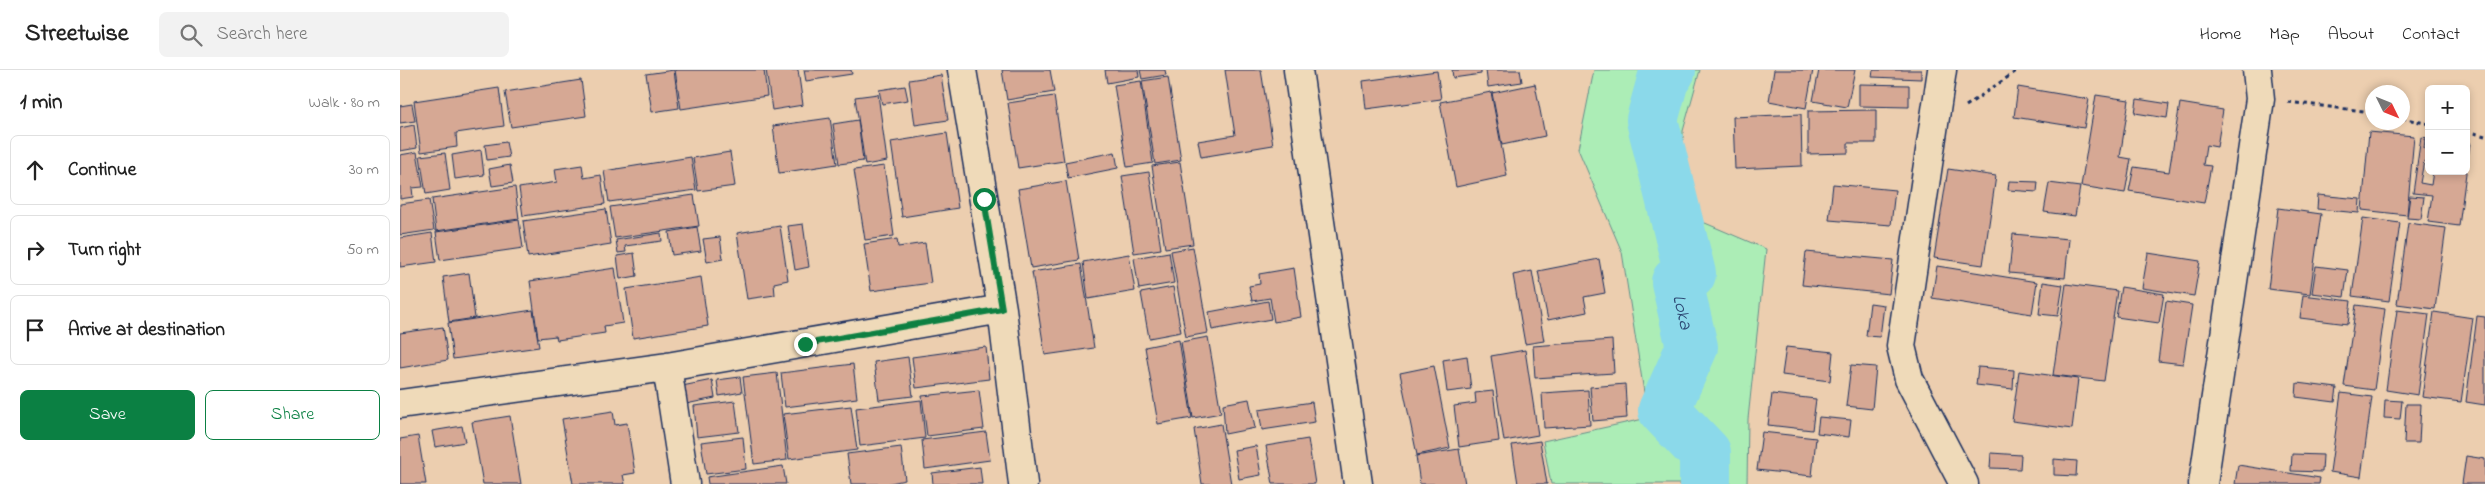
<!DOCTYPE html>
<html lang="en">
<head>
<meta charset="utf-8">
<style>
	:root { --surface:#fff; --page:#f2f2f2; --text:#222; --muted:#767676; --line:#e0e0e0; --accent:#0b8043 }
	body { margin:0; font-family:"Indie Flower",sans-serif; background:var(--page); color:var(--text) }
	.controls { position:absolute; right:15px; top:15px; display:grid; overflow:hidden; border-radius:8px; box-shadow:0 2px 8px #0003 }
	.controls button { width:45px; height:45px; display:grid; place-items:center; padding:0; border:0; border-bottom:1px solid var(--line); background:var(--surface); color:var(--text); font:25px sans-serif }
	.compass { position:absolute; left:1965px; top:15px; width:45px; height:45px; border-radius:50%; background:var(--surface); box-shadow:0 2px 8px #0003; rotate:133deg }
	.stop { position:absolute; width:15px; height:15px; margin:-11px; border:4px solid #0b8043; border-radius:50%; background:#fff }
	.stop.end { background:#0b8043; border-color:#fff; box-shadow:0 1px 5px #0008 }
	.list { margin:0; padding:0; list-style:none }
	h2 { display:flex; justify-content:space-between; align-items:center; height:65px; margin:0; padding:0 20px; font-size:21px }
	h2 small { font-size:16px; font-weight:400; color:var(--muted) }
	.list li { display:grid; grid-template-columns:32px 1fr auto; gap:15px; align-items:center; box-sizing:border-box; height:70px; margin:0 10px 10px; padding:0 10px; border:1px solid var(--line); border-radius:8px }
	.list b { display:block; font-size:19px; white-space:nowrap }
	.list em { font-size:16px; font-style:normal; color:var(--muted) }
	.actions { display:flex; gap:10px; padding:15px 20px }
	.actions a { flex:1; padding:11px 0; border:1px solid var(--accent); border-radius:8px; text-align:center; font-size:18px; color:var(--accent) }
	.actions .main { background:var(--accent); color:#fff }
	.icon { flex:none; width:28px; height:28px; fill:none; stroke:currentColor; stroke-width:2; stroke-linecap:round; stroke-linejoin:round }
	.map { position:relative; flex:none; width:2085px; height:414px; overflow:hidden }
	header { display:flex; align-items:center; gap:30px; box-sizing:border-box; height:70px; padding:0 25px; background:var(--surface); border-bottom:1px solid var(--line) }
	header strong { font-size:24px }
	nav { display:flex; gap:28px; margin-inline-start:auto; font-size:18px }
	.search { width:350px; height:45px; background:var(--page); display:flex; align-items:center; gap:12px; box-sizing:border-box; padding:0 18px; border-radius:8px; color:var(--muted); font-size:19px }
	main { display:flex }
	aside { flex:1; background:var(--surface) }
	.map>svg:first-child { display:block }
	.green { fill:#acedb6; stroke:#648e8a }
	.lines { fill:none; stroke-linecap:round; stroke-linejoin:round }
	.river { stroke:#8bd9ea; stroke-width:52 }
	.building { fill:#d6a894; stroke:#1b2f5e }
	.minor-casing { stroke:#1b2f5e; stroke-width:31 }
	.path { stroke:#1b2f5e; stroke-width:3; stroke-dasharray:4 4; stroke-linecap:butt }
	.minor { stroke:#efdab9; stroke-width:28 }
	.route { stroke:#0b8043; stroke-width:6 }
	.labels { text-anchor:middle; stroke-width:5; stroke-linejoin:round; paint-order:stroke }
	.water-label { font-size:19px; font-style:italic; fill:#2c4873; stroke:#efdab9 }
</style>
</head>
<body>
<header>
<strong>Streetwise</strong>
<div class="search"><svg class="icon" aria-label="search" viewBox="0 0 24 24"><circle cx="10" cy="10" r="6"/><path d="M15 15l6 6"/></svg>Search here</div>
<nav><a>Home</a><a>Map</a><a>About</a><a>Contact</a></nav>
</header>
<main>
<aside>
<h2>1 min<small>Walk · 80 m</small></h2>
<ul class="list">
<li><svg class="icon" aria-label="ahead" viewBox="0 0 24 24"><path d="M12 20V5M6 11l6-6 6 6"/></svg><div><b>Continue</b></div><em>30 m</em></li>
<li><svg class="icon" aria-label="right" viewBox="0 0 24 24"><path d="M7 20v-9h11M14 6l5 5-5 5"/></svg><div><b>Turn right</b></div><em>50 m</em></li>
<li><svg class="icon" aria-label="arrive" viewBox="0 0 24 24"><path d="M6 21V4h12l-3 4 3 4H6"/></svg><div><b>Arrive at destination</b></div></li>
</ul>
<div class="actions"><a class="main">Save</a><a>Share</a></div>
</aside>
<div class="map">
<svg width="2085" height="414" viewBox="0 0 2085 414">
	<rect width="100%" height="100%" fill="#ecceaf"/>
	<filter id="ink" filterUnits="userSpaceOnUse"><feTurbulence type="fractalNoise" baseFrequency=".02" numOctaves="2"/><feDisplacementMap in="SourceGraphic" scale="10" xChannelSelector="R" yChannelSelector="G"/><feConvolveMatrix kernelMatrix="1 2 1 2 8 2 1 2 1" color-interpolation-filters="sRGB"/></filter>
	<g filter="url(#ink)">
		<!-- green -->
		<path class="green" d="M1194 0H1300L1283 61 1284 144 1366 179 1348 349 1347 414H1151L1143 371 1248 348 1222 182 1178 79Z"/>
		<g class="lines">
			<!-- river -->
			<path class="river" id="s1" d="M1270 0 1263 10 1252 50 1290 204 1277 212 1292 277 1264 340 1305 383V414"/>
		</g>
		<!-- building -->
		<path class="building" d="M274 0 279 38 252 42 246 4Z
			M275 0H364L367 26 281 39Z
			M366 0H398L403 35 372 40Z
			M404 0H451L452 4 406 11Z
			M602 0H650L654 22 607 30Z
			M705 0H738L739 7 707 13Z
			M740 0H765L766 5 742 9Z
			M825 0H861L873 75 801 87 798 71 835 65Z
			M1052 0H1081V4L1053 8Z
			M1086 0H1120L1122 12 1088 17Z
			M1374 0H1413L1406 38 1369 31Z
			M1419 0H1455L1447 37 1413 31Z
			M1473 0H1521V9L1472 7Z
			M1037 1 1041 29 966 39 963 11Z
			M541 5 548 50 515 55 509 10Z
			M768 7 781 90 755 94 742 11Z
			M181 10 186 46 111 57 105 22Z
			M741 11 753 93 727 97 714 15Z
			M1135 14 1145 66 1102 75 1092 23Z
			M1459 14 1509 15V37L1459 36Z
			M505 16 508 30 482 34 479 20Z
			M1618 17 1689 29 1684 58 1614 47Z
			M99 18 104 56 56 63 57 77 21 82 14 31Z
			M1091 22 1107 106 1056 117 1040 32Z
			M478 24 487 91 465 95 455 27Z
			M1696 25 1729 30 1720 87 1731 89 1725 123 1681 116Z
			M654 26 664 91 618 98 608 33Z
			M1737 29 1769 34 1767 48 1735 43Z
			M1780 33 1823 40 1817 77 1806 75 1803 95 1811 96 1804 133 1729 121 1734 97 1769 102Z
			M12 34 15 51 0 53V36Z
			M1476 40V73H1448V83L1408 84V41Z
			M1401 44 1402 96 1335 99 1333 47Z
			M430 48 437 94 379 103 373 56Z
			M458 50 463 91 439 94 433 54Z
			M14 55 17 78 0 81V58Z
			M1969 62 2014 66 2007 145 1962 140Z
			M547 63 558 138 502 147 491 72Z
			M2021 67 2029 68V70L2025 69 2024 79H2029V91H2024L2020 113 2031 115 2033 101H2066V73H2070L2059 156 2028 152 2032 125 2013 123Z
			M106 72 109 87 87 90 85 75Z
			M81 80 84 105 55 109 52 85Z
			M17 82 23 117 12 118 13 127 0 129V85Z
			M330 82 335 116 298 121 293 88Z
			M715 82 718 98 668 108 665 92Z
			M45 83 50 120 26 124 20 86Z
			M291 87 296 120 209 132 204 101Z
			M780 92 793 174 765 178 752 96Z
			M110 95 113 113 92 116 89 99Z
			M182 95 184 108 201 105 205 134 123 146 119 118 157 112 155 99Z
			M484 96 494 166 465 170 454 100Z
			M1548 99 1596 106 1583 195 1534 188Z
			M749 102 761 179 734 183 722 106Z
			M666 111 679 190 631 198 618 119Z
			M1609 111 1638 112 1637 122 1608 120Z
			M1649 113 1680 117 1675 146 1644 142Z
			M1433 114 1495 120 1491 155 1429 150Z
			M115 117 119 149 36 161 32 129Z
			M294 125 299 156 215 168 210 137Z
			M1918 125 1960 129 1959 143 1917 139Z
			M2010 126 2024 127 2021 149 2007 148Z
			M29 130 34 160 0 165V134Z
			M1878 138 1921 144 1910 224 1868 219Z
			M206 139 211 174 128 187 123 151Z
			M1963 148 2000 153 1989 231 1952 226Z
			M119 150 123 178 40 190 36 162Z
			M2008 153 2046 158 2035 239 1997 234Z
			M403 154 409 197 395 200 388 156Z
			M380 156 388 210 374 213 375 225 347 229 337 163Z
			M297 157 301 181 272 185 269 162Z
			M32 163 36 192 0 197V168Z
			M261 163 262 171 225 176 226 182 218 183 216 170Z
			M1613 164 1669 169 1665 208 1609 203Z
			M320 167 323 189 307 192 303 169Z
			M497 169 498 177 525 173 531 213 471 221 464 174Z
			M793 177 808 263 786 267 771 181Z
			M769 182 774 213 739 219 734 188Z
			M1406 182 1493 190 1489 224 1402 215Z
			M234 183 237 206 220 209 217 186Z
			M1748 183 1800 191 1794 226 1742 218Z
			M729 184 735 221 688 229 683 192Z
			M1199 189 1205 223 1184 227 1187 242 1148 250 1138 201Z
			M681 194 694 278 645 285 632 202Z
			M1537 196 1637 212 1632 244 1532 228Z
			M1916 196 1948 200 1944 227 1912 223Z
			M215 198 223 253 204 256 205 263 157 270 156 266 138 268 130 211Z
			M894 198 901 247 874 252 870 228 852 231 849 216 860 214 859 204Z
			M1132 201 1144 271 1125 274 1113 205Z
			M69 203 75 248 49 252 43 207Z
			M301 207 308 256 233 268 226 219Z
			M1643 212 1663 215 1658 246 1639 244Z
			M1666 214 1717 221 1704 311 1653 305Z
			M773 217 781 262 749 268 741 223Z
			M1721 217 1764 224 1759 253 1716 247Z
			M1903 225 1951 231 1948 254 1900 248Z
			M868 231 871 249 812 260 809 242Z
			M1766 231 1792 235 1783 294 1758 291Z
			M1470 233 1484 235 1480 267 1466 266Z
			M1956 235 1985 239 1974 320 1944 316Z
			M133 240 139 277 53 289 48 253Z
			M1997 240 2029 244 2018 325 1986 320Z
			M2034 242 2073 248 2061 332 2022 327Z
			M2077 246 2085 247V335L2066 332Z
			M43 257 48 290 0 298V263Z
			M808 267 821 343 793 348 781 272Z
			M779 270 792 348 758 354 745 277Z
			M1212 270 1214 303 1135 308 1133 276Z
			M586 277 589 309 516 318 512 287Z
			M1386 277 1433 282 1430 311 1382 305Z
			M1125 280 1138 365 1104 371 1091 286Z
			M1067 286 1071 319 1047 322 1043 290Z
			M508 287 513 326 479 330 474 292Z
			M453 294 457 328 385 337 381 303Z
			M1451 295 1476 297 1472 339 1446 336Z
			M1034 296 1050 378 1017 385 1000 303Z
			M1578 297 1614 300 1613 319 1576 315Z
			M1619 301 1678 309 1672 359 1612 351Z
			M377 303 387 390 354 394 343 307Z
			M340 307 342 322 319 326 317 310Z
			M312 310 315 328 286 334 282 316Z
			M1897 313 1937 318 1935 332 1896 327Z
			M1225 314 1227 348 1193 351 1190 317Z
			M579 320 584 359 527 366 522 326Z
			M1188 320 1190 355 1144 358 1142 323Z
			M1093 321 1099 371 1059 377 1054 336 1076 333 1075 323Z
			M1941 323 1972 327 1961 407 1930 402Z
			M1372 324 1416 329 1412 360 1368 355Z
			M849 329 855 358 825 364 823 334Z
			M521 330 525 368 460 376 456 338Z
			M1985 330 2002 331 2000 349 1984 348Z
			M335 331 339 362 297 367 294 336Z
			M912 332 915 352 862 360 859 340Z
			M2006 334H2021L2019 373H2004Z
			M451 336 457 380 389 389 383 344Z
			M213 341 215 355 227 353 235 403 223 405 225 414H173L162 349Z
			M110 346 121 414H83L72 352Z
			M1419 347 1451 350 1449 367 1417 363Z
			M821 354 831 414H802L794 359Z
			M62 356 65 372 35 377 32 361Z
			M586 362 590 390 525 399 522 370Z
			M1362 362 1416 368 1412 406 1357 400Z
			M18 366 26 414H0V369Z
			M343 367 346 399 306 404 301 372Z
			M908 369 915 414H873L866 376Z
			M1140 371 1147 414H1118L1112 375Z
			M856 376 861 405 839 409 834 380Z
			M501 377 505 410 486 414H451L447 384Z
			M1059 379 1065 414H1020L1016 386Z
			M1591 383 1621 385 1620 399 1590 398Z
			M1892 384 1923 385 1922 402 1891 401Z
			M2066 386 2085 389V414H2062Z
			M1654 389 1677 391 1676 406 1654 405Z
			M1838 395 1920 408 1919 414H1835Z
			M383 396 386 414H308L307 407Z
			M580 397 582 414H533L532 403Z"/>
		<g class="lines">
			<!-- minor casing -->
			<g class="minor-casing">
				<path id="minor" d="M562 0 602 239 623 414
					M898 0 958 414
					M1542 0 1501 276 1509 309 1564 414
					M267 297 285 414
					M0 334 267 297 602 239
					M1803 414 1860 29 1857 0"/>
			</g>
			<!-- path -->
			<path class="path" d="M1888 32 1972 42
				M1566 36 1618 0
				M2002 48 2029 54
				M2066 61 2085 66"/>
			<!-- minor -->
			<use href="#minor" class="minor"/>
		</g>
	</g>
	<g class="lines" filter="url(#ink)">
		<!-- route -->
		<path class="route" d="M405 274 602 239 584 129"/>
	</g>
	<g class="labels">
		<!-- water labels -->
		<g class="water-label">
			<text dy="7" stroke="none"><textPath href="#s1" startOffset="258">Loka</textPath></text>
		</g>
	</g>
</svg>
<div class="controls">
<button>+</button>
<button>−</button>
</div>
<svg class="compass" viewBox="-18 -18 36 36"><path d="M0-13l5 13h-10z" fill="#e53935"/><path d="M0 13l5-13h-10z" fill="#767676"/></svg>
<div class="stop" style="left:584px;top:129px"></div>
<div class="stop end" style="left:405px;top:274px"></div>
</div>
</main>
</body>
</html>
